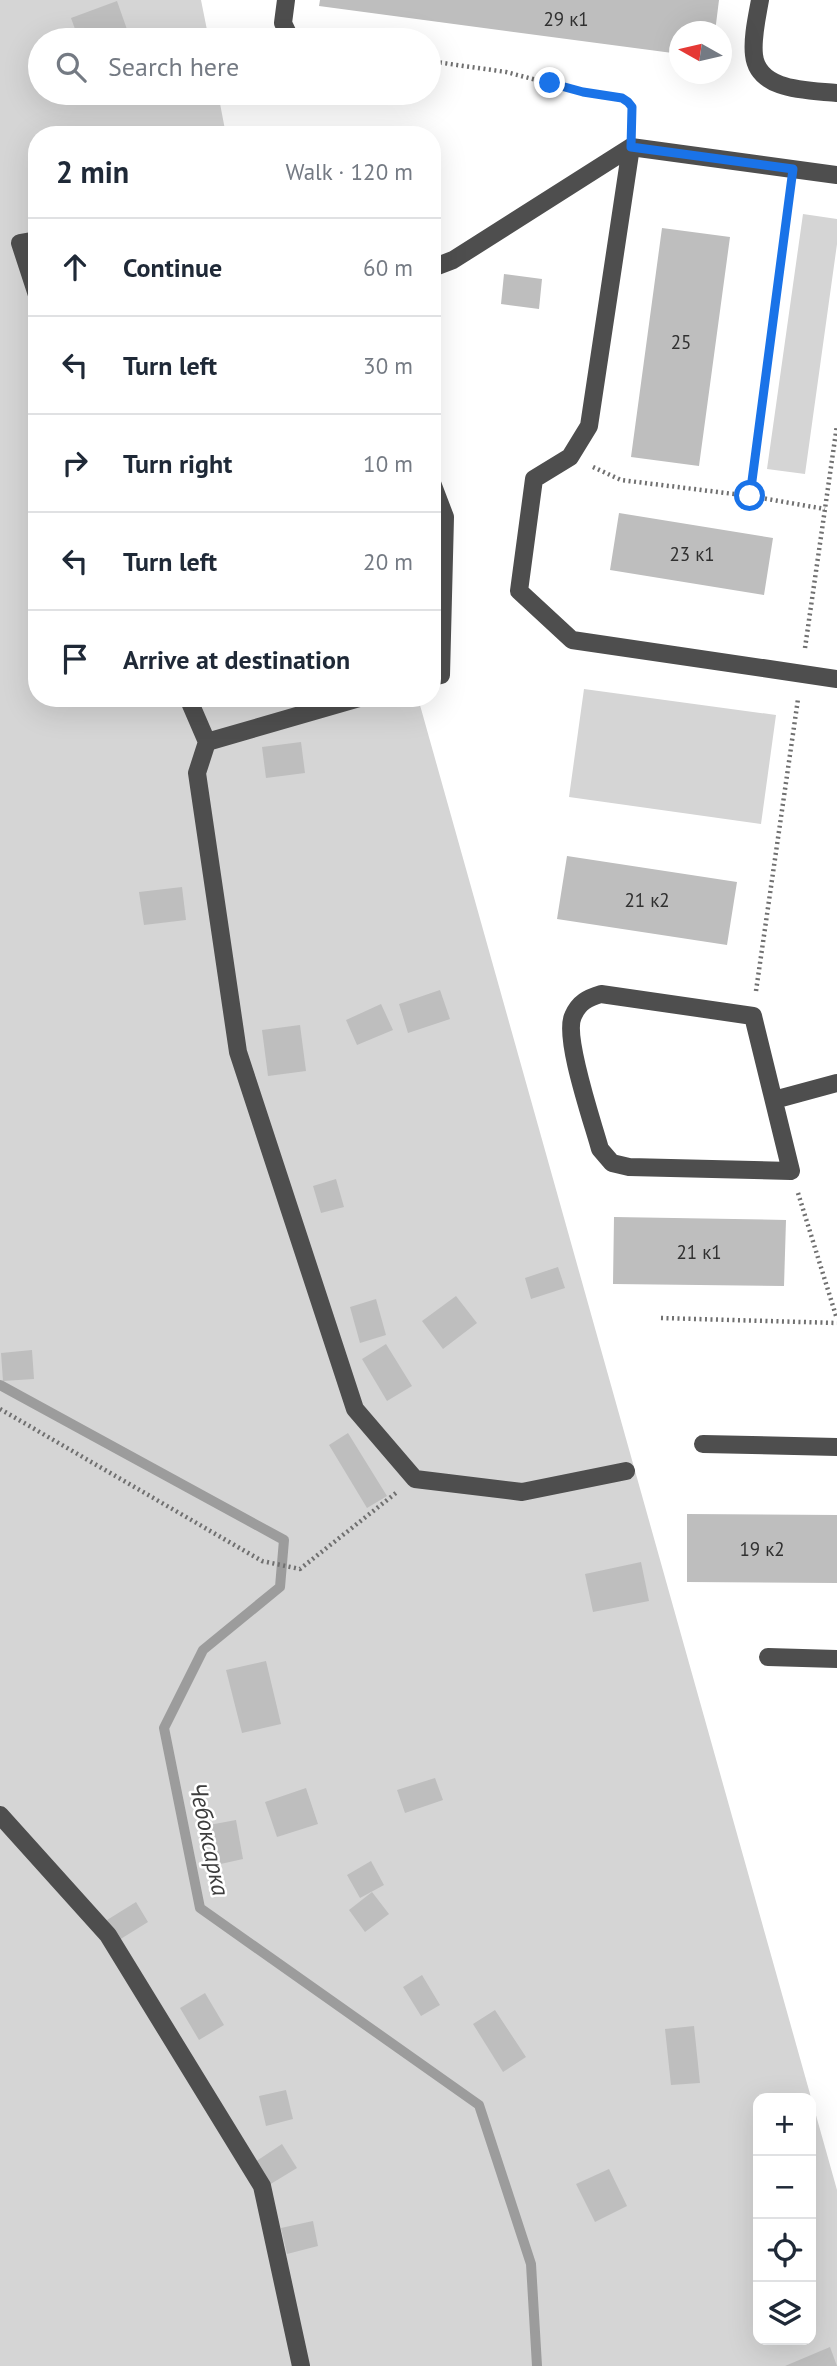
<!DOCTYPE html>
<html lang="en">
<head>
<meta charset="utf-8">
<style>
	:root { --surface:#fff; --page:#f2f2f3; --text:#1f2937; --muted:#747a83; --line:#e0e1e3 }
	body { margin:0; font-family:"PT Sans",sans-serif; background:var(--page); color:var(--text) }
	.controls { position:absolute; right:21px; bottom:21px; display:grid; overflow:hidden; border-radius:14px; box-shadow:0 7px 28px #0002 }
	.controls button { width:63px; height:63px; display:grid; place-items:center; padding:0; border:0; border-bottom:2px solid var(--line); background:var(--surface); color:var(--text); font:35px sans-serif }
	.compass { position:absolute; left:669px; top:21px; width:63px; height:63px; border-radius:50%; background:var(--surface); box-shadow:0 7px 28px #0002; rotate:278deg }
	.stop { position:absolute; width:21px; height:21px; margin:-16px; border:5px solid #1a73e8; border-radius:50%; background:#fff }
	.stop.end { background:#1a73e8; border-color:#fff; box-shadow:0 2px 7px #0008 }
	.list { margin:0; padding:0; list-style:none }
	h2 { display:flex; justify-content:space-between; align-items:center; height:91px; margin:0; padding:0 28px; font-size:30px }
	h2 small { font-size:23px; font-weight:400; color:var(--muted) }
	.list li { display:grid; grid-template-columns:46px 1fr auto; gap:21px; align-items:center; box-sizing:border-box; height:98px; padding:0 28px; border-top:2px solid var(--line) }
	.list b { display:block; font-size:26px; white-space:nowrap }
	.list em { font-size:23px; font-style:normal; color:var(--muted) }
	.icon { flex:none; width:38px; height:38px; fill:none; stroke:currentColor; stroke-width:2; stroke-linecap:round; stroke-linejoin:round }
	.map { position:relative; flex:none; width:837px; height:2366px; overflow:hidden }
	.search { position:absolute; background:var(--surface); box-shadow:0 7px 28px #0002; left:28px; top:28px; width:413px; height:77px; display:flex; align-items:center; gap:18px; box-sizing:border-box; padding:0 24px; border-radius:38px; color:var(--muted); font-size:26px }
	.panel { position:absolute; background:var(--surface); box-shadow:0 7px 28px #0002; left:28px; top:126px; width:413px; height:581px; border-radius:28px }
	.map>svg:first-child { display:block }
	.green { fill:#d5d5d5; fill-rule:evenodd }
	.lines { fill:none; stroke-linecap:round; stroke-linejoin:round }
	.stream { stroke:#9c9c9c; stroke-width:10 }
	.building { fill:#bebebe }
	.path { stroke:#707070; stroke-width:4.5; stroke-dasharray:2 3.5; stroke-linecap:butt }
	.minor { stroke:#4e4e4e; stroke-width:18 }
	.route { stroke:#1a73e8; stroke-width:9 }
	.labels { text-anchor:middle; stroke-width:5; stroke-linejoin:round; paint-order:stroke }
	.number-label { font-size:19px; fill:#303030 }
	.water-label { font-size:24px; font-style:italic; fill:#3d3d3d; stroke:#fff }
</style>
</head>
<body>
<div class="map">
<svg width="837" height="2366" viewBox="0 0 837 2366">
	<rect width="100%" height="100%" fill="#fff"/>
	<!-- green -->
	<path class="green" d="M0 0H201L209 40H40V93H218L226 135H37V698H418L837 2190V2366H0ZM758 2098H811V2340H758Z
		M803 214 837 219V244L805 474 767 469Z
		M584 689 776 715 761 824 569 797Z"/>
	<g class="lines">
		<!-- stream -->
		<path class="stream" d="M0 1385 284 1540 280 1587 203 1650 164 1728 200 1908 479 2105 531 2264 537 2366"/>
	</g>
	<!-- building -->
	<path class="building" d="M320 0H719L715 32H680V54L319 6Z
		M117 1 130 38 123 40H79L71 18Z
		M662 228 730 237 699 466 631 457Z
		M504 274 542 279 539 309 501 304Z
		M619 513 773 538 764 595 610 570Z
		M301 742 305 773 266 778 262 747Z
		M567 856 737 882 727 945 557 919Z
		M182 887 186 920 144 925 139 892Z
		M440 990 450 1019 408 1033 399 1004Z
		M381 1004 393 1030 357 1045 346 1020Z
		M300 1025 306 1071 268 1076 262 1030Z
		M336 1179 344 1207 321 1213 313 1186Z
		M614 1217 786 1220 784 1286 613 1284Z
		M558 1267 565 1288 531 1299 525 1278Z
		M456 1296 477 1323 443 1349 422 1321Z
		M376 1299 386 1335 360 1343 350 1307Z
		M386 1344 412 1386 387 1401 362 1359Z
		M32 1350 34 1379 3 1381 1 1353Z
		M348 1433 387 1496 367 1508 329 1445Z
		M687 1514 837 1515V1583L687 1582Z
		M641 1562 649 1601 593 1612 585 1574Z
		M266 1661 281 1724 242 1733 226 1670Z
		M435 1778 443 1800 405 1813 397 1790Z
		M306 1788 318 1824 277 1837 265 1802Z
		M236 1820 243 1859 216 1865 209 1825Z
		M371 1861 384 1885 360 1898 347 1875Z
		M372 1892 389 1914 365 1932 349 1910Z
		M136 1902 148 1922 119 1940 107 1920Z
		M422 1975 440 2005 421 2016 403 1987Z
		M205 1993 224 2025 199 2040 180 2008Z
		M495 2010 526 2057 503 2072 473 2024Z
		M694 2026 700 2083 671 2085 665 2029Z
		M286 2090 293 2119 266 2126 259 2096Z
		M282 2144 297 2168 269 2185 255 2162Z
		M609 2169 627 2206 595 2222 576 2184Z
		M313 2221 318 2246 287 2254 281 2228Z
		M830 2347 837 2366H785Z"/>
	<g class="lines">
		<!-- path -->
		<path class="path" d="M429 61 506 72 583 92 622 98 632 107V122
			M593 467 621 480 750 496 825 509
			M750 496 790 195
			M805 648 837 425
			M756 991 798 699
			M798 1193 837 1319
			M661 1318 837 1323
			M0 1409 262 1561 300 1569 396 1493"/>
		<!-- minor -->
		<path class="minor" d="M286 0 283 23 291 40
			M760 0C757 17 752 38 754 55 758 92 810 90 837 93
			M631 147 589 426 570 457 534 479 519 591 572 640 837 679
			M37 240 20 243 37 295
			M432 268 453 260 631 147 837 175
			M432 483 445 517 441 675 432 677
			M188 698 207 742
			M359 698 207 742 197 773 238 1052 355 1409 415 1479 522 1492 626 1471
			M601 994 753 1016 791 1171 629 1167 612 1163 600 1149C593 1123 563 1037 573 1016 579 1002 588 998 601 994Z
			M774 1100 837 1083
			M703 1444 837 1447
			M768 1657 837 1659
			M0 1815 108 1935 262 2186 301 2366"/>
	</g>
	<g class="lines">
		<!-- route -->
		<path class="route" d="M550 83 583 92 622 98 628 102 632 107 631 147 793 169 750 496"/>
	</g>
	<g class="labels">
		<!-- number labels -->
		<g class="number-label">
			<text x="566" y="26">29 к1</text>
			<text x="681" y="349">25</text>
			<text x="692" y="561">23 к1</text>
			<text x="647" y="907">21 к2</text>
			<text x="699" y="1259">21 к1</text>
			<text x="762" y="1556">19 к2</text>
		</g>
		<!-- water labels -->
		<g class="water-label">
			<text transform="translate(209 1839) rotate(78)" y="8">Чебоксарка</text>
		</g>
	</g>
</svg>
<div class="controls">
<button>+</button>
<button>−</button>
<button><svg class="icon" aria-label="locate" viewBox="0 0 24 24"><circle cx="12" cy="12" r="6"/><path d="M12 2v4M12 18v4M2 12h4M18 12h4"/></svg></button>
<button><svg class="icon" aria-label="layers" viewBox="0 0 24 24"><path d="M12 4l9 5-9 5-9-5zM3 14l9 5 9-5"/></svg></button>
</div>
<svg class="compass" viewBox="-18 -18 36 36"><path d="M0-13l5 13h-10z" fill="#e53935"/><path d="M0 13l5-13h-10z" fill="#747a83"/></svg>
<div class="stop" style="left:750px;top:496px"></div>
<div class="stop end" style="left:550px;top:83px"></div>
<div class="search"><svg class="icon" aria-label="search" viewBox="0 0 24 24"><circle cx="10" cy="10" r="6"/><path d="M15 15l6 6"/></svg>Search here</div>
<section class="panel">
<h2>2 min<small>Walk · 120 m</small></h2>
<ul class="list">
<li><svg class="icon" aria-label="ahead" viewBox="0 0 24 24"><path d="M12 20V5M6 11l6-6 6 6"/></svg><div><b>Continue</b></div><em>60 m</em></li>
<li><svg class="icon" aria-label="left" viewBox="0 0 24 24"><path d="M17 20v-9H6M10 6l-5 5 5 5"/></svg><div><b>Turn left</b></div><em>30 m</em></li>
<li><svg class="icon" aria-label="right" viewBox="0 0 24 24"><path d="M7 20v-9h11M14 6l5 5-5 5"/></svg><div><b>Turn right</b></div><em>10 m</em></li>
<li><svg class="icon" aria-label="left" viewBox="0 0 24 24"><path d="M17 20v-9H6M10 6l-5 5 5 5"/></svg><div><b>Turn left</b></div><em>20 m</em></li>
<li><svg class="icon" aria-label="arrive" viewBox="0 0 24 24"><path d="M6 21V4h12l-3 4 3 4H6"/></svg><div><b>Arrive at destination</b></div></li>
</ul>
</section>
</div>
</body>
</html>
